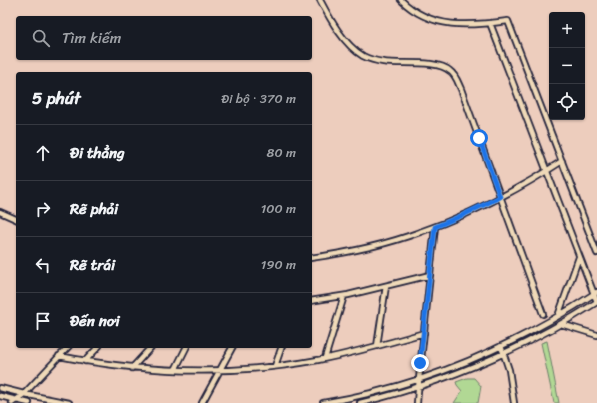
<!DOCTYPE html>
<html lang="vi">
<head>
<meta charset="utf-8">
<style>
	:root { --surface:#171b24; --page:#20242c; --text:#f1f3f6; --muted:#9ea1a6; --line:#363941 }
	body { margin:0; font-family:Sriracha,sans-serif; background:var(--page); color:var(--text) }
	.controls { position:absolute; right:12px; top:12px; display:grid; overflow:hidden; border-radius:4px; box-shadow:0 1px 3px #0004 }
	.controls button { width:36px; height:36px; display:grid; place-items:center; padding:0; border:0; border-bottom:1px solid var(--line); background:var(--surface); color:var(--text); font:20px sans-serif }
	.stop { position:absolute; width:12px; height:12px; margin:-9px; border:3px solid #1a73e8; border-radius:50%; background:#fff }
	.stop.end { background:#1a73e8; border-color:#fff; box-shadow:0 1px 4px #0008 }
	.list { margin:0; padding:0; list-style:none }
	h2 { display:flex; justify-content:space-between; align-items:center; height:52px; margin:0; padding:0 16px; font-size:17px }
	h2 small { font-size:13px; font-weight:400; color:var(--muted) }
	.list li { display:grid; grid-template-columns:26px 1fr auto; gap:12px; align-items:center; box-sizing:border-box; height:56px; padding:0 16px; border-top:1px solid var(--line) }
	.list b { display:block; font-size:15px; white-space:nowrap }
	.list em { font-size:13px; font-style:normal; color:var(--muted) }
	.icon { flex:none; width:22px; height:22px; fill:none; stroke:currentColor; stroke-width:2; stroke-linecap:round; stroke-linejoin:round }
	.map { position:relative; flex:none; width:597px; height:403px; overflow:hidden }
	.search { position:absolute; background:var(--surface); box-shadow:0 1px 3px #0004; left:16px; top:16px; width:296px; height:44px; display:flex; align-items:center; gap:10px; box-sizing:border-box; padding:0 14px; border-radius:4px; color:var(--muted); font-size:15px }
	.panel { position:absolute; background:var(--surface); box-shadow:0 1px 3px #0004; left:16px; top:72px; width:296px; height:276px; border-radius:4px }
	.map>svg:first-child { display:block }
	.green { fill:#b1d894; stroke:#6a7d68 }
	.lines { fill:none; stroke-linecap:round; stroke-linejoin:round }
	.minor-casing { stroke:#22223b; stroke-width:8 }
	.minor { stroke:#efd9b8; stroke-width:4.5 }
	.route { stroke:#1a73e8; stroke-width:5 }
</style>
</head>
<body>
<div class="map">
<svg width="597" height="403" viewBox="0 0 597 403">
	<rect width="100%" height="100%" fill="#edcdbd"/>
	<filter id="ink" filterUnits="userSpaceOnUse"><feTurbulence type="fractalNoise" baseFrequency=".025" numOctaves="2"/><feDisplacementMap in="SourceGraphic" scale="8" xChannelSelector="R" yChannelSelector="G"/><feConvolveMatrix kernelMatrix="1 2 1 2 8 2 1 2 1" color-interpolation-filters="sRGB"/></filter>
	<g filter="url(#ink)">
		<!-- green -->
		<path class="green" d="M547 341 559 403H554L541 343Z
			M467 378H474L481 386 478 403H454L462 391 457 385 456 382Z"/>
		<g class="lines">
			<!-- minor casing -->
			<g class="minor-casing">
				<path id="minor" d="M320 0C330 19 344 45 363 56 369 59 376 61 383 62 400 65 437 59 450 71 456 75 458 83 461 89L543 314
					M401 0C431 30 470 26 508 21L597 253
					M490 23 597 302
					M0 212 18 220
					M310 258C347 253 385 245 420 232 470 215 518 190 562 161
					M310 301 348 295 430 275
					M558 316 579 257
					M561 324 597 335
					M377 346 386 286
					M501 346 509 370 514 403
					M59 356C144 373 232 376 318 360 354 353 389 343 424 333
					M325 358 344 296
					M85 361 99 346
					M275 366 282 346
					M132 368 152 346
					M175 370 187 346
					M0 388 24 394 69 403
					M0 396 29 403
					M12 403 24 394 69 346
					M202 403 233 346
					M323 403C421 387 515 346 597 292
					M360 403C444 383 524 349 597 302
					M417 403 419 379 435 227"/>
			</g>
			<!-- minor -->
			<use href="#minor" class="minor"/>
		</g>
	</g>
	<g class="lines" filter="url(#ink)">
		<!-- route -->
		<path class="route" d="M420 363 435 227 463 215 500 197 479 138"/>
	</g>
</svg>
<div class="controls">
<button>+</button>
<button>−</button>
<button><svg class="icon" aria-label="locate" viewBox="0 0 24 24"><circle cx="12" cy="12" r="6"/><path d="M12 2v4M12 18v4M2 12h4M18 12h4"/></svg></button>
</div>
<div class="stop" style="left:479px;top:138px"></div>
<div class="stop end" style="left:420px;top:363px"></div>
<div class="search"><svg class="icon" aria-label="search" viewBox="0 0 24 24"><circle cx="10" cy="10" r="6"/><path d="M15 15l6 6"/></svg>Tìm kiếm</div>
<section class="panel">
<h2>5 phút<small>Đi bộ · 370 m</small></h2>
<ul class="list">
<li><svg class="icon" aria-label="ahead" viewBox="0 0 24 24"><path d="M12 20V5M6 11l6-6 6 6"/></svg><div><b>Đi thẳng</b></div><em>80 m</em></li>
<li><svg class="icon" aria-label="right" viewBox="0 0 24 24"><path d="M7 20v-9h11M14 6l5 5-5 5"/></svg><div><b>Rẽ phải</b></div><em>100 m</em></li>
<li><svg class="icon" aria-label="left" viewBox="0 0 24 24"><path d="M17 20v-9H6M10 6l-5 5 5 5"/></svg><div><b>Rẽ trái</b></div><em>190 m</em></li>
<li><svg class="icon" aria-label="arrive" viewBox="0 0 24 24"><path d="M6 21V4h12l-3 4 3 4H6"/></svg><div><b>Đến nơi</b></div></li>
</ul>
</section>
</div>
</body>
</html>
